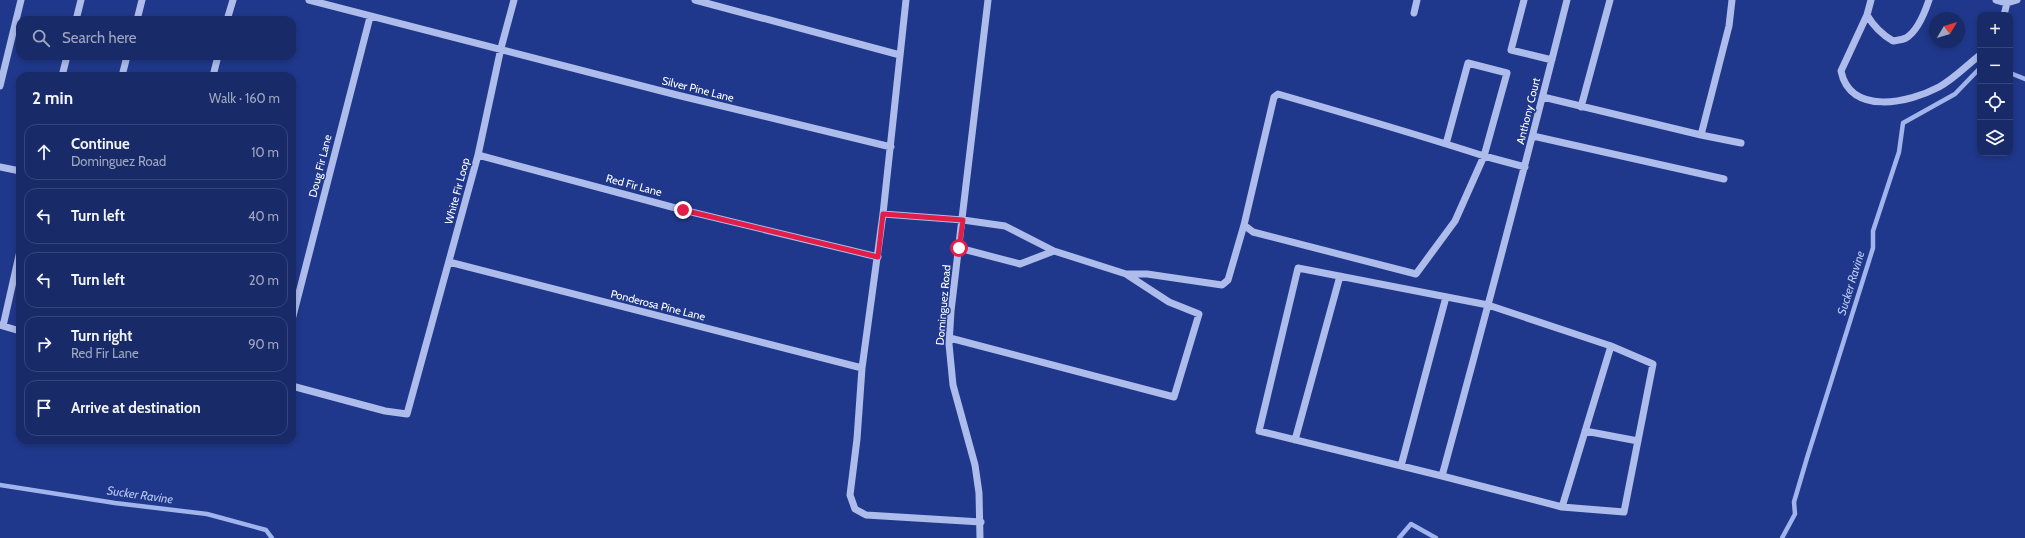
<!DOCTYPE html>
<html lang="en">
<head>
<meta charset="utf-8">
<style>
	:root { --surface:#182a68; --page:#21326e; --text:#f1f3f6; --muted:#9fa7c0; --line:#36467c }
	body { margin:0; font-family:Cabin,sans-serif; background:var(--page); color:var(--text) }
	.controls { position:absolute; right:12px; top:12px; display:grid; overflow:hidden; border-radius:8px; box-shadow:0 2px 6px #0003 }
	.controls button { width:36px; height:36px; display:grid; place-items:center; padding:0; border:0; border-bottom:1px solid var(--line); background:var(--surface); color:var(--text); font:20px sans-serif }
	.compass { position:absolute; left:1929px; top:12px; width:36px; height:36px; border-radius:50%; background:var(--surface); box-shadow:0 2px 6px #0003; rotate:52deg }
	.stop { position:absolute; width:12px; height:12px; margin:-9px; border:3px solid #e11d48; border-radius:50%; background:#fff }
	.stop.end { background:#e11d48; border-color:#fff; box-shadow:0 1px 4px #0008 }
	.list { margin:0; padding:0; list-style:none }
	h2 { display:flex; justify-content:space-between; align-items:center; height:52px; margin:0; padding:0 16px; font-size:17px }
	h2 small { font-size:13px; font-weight:400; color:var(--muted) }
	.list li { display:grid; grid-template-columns:26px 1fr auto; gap:12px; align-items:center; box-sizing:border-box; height:56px; margin:0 8px 8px; padding:0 8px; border:1px solid var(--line); border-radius:12px }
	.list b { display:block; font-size:15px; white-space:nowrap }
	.list p { margin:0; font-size:13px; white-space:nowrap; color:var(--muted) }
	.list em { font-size:13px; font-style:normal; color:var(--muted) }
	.icon { flex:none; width:22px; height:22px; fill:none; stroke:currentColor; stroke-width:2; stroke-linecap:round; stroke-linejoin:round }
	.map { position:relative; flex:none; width:2025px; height:538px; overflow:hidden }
	.search { position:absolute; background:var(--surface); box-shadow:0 2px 6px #0003; left:16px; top:16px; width:280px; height:44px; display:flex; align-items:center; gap:10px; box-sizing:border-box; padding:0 14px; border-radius:12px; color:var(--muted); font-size:15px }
	.panel { position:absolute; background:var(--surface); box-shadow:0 2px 6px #0003; left:16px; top:72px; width:280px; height:372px; border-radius:12px }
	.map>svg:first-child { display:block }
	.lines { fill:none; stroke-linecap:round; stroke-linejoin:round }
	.stream { stroke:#a1b4ec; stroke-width:4.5 }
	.minor { stroke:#adbceb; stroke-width:7 }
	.route { stroke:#e11d48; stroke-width:5 }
	.labels { text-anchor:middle; stroke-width:3; stroke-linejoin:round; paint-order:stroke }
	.street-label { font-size:11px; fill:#fff; stroke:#20388b }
	.water-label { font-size:12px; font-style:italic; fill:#b9c7f2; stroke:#20388b }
</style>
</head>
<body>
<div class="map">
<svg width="2025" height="538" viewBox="0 0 2025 538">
	<rect width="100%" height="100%" fill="#20388b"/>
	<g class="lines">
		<!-- stream -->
		<path class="stream" d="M2010 73 2025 79
			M0 485 115 503 207 514 266 530 272 538
			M1399 538 1411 524 1436 538
			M1782 538 1795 514 1794 502 1807 458 1873 248V231L1899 152 1903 123 1955 94 1980 68"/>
		<!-- minor -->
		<path class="minor" d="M309 0 677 95 891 147
			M695 0 900 55
			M906 0 883 214 862 368 857 439 850 495 855 509 866 515 981 522
			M1524 0 1511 50 1552 60
			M1871 0 1867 15 1841 71C1850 116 1909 103 1939 87 1954 79 1967 65 1980 55
			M1996 0 2007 3 2017 0
			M1414 13 1417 0
			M1867 15C1874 27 1881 34 1893 41 1897 40 1902 40 1906 38 1918 31 1925 12 1929 0
			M2004 15 2007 3
			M76 20 81 0
			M137 20 142 0
			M227 20 233 0
			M62 76 67 56
			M122 76 127 56
			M213 76 218 56
			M0 86 21 0
			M1543 97 1701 135 1729 26 1732 0
			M1581 107 1610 0
			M1701 135 1741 143
			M1533 136 1724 179
			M1446 144 1468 63 1507 73 1484 156C1416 134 1347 114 1278 94L1274 97 1244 225 1253 232 1416 274 1455 221 1484 156 1525 167
			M478 155 683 210 878 257
			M0 167 20 171
			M883 214 963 220 1005 226 1054 251
			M449 262 862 368
			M1126 274H1147L1222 285 1228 280 1244 225
			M292 320 370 17
			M0 325 20 331
			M3 326 20 251
			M950 338 1174 397 1199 314 1169 302 1126 274 1054 251 1020 264 959 248
			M292 386 385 411 407 414 478 155 501 48 514 0
			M1585 431 1638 441
			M1295 440 1340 276
			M1401 466 1446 297
			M1442 476 1562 507 1611 346 1488 305 1298 268 1259 431 1442 476C1485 318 1527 159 1567 0
			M1562 507 1624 512 1653 364 1611 346
			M980 538 979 493 975 465 953 385 949 344 951 311 988 0"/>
	</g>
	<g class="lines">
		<!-- route -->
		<path class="route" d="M683 210 878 257 883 214 963 220 959 248"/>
	</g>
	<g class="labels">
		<!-- street labels -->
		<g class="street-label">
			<text transform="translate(698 89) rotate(14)" y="4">Silver Pine Lane</text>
			<text transform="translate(1528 111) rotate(-76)" y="4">Anthony Court</text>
			<text transform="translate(320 166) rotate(-76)" y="4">Doug Fir Lane</text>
			<text transform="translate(634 185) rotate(15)" y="4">Red Fir Lane</text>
			<text transform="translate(457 191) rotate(-75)" y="4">White Fir Loop</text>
			<text transform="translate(658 305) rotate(14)" y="4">Ponderosa Pine Lane</text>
			<text transform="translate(943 305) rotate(-85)" y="4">Dominguez Road</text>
		</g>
		<!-- water labels -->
		<g class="water-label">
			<text transform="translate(1851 283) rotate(-73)" y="4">Sucker Ravine</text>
			<text transform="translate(140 495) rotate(8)" y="4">Sucker Ravine</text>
		</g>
	</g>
</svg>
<div class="controls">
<button>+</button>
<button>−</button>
<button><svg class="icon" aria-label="locate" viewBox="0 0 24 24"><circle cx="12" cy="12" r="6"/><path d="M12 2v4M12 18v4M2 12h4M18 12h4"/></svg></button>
<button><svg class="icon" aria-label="layers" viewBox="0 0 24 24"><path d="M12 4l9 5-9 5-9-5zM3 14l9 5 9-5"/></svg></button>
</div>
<svg class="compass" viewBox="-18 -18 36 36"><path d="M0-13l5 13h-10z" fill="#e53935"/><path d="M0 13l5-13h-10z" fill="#9fa7c0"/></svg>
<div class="stop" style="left:959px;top:248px"></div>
<div class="stop end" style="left:683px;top:210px"></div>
<div class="search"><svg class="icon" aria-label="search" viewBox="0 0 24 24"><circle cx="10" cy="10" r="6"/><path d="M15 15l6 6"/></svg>Search here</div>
<section class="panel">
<h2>2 min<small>Walk · 160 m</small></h2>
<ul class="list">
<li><svg class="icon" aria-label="ahead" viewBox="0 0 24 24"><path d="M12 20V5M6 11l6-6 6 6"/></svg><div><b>Continue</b><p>Dominguez Road</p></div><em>10 m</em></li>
<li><svg class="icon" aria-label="left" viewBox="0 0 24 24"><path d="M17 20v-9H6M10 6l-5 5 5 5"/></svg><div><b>Turn left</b></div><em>40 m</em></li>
<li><svg class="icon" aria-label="left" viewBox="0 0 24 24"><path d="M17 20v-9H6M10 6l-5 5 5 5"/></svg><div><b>Turn left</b></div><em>20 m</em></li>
<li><svg class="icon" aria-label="right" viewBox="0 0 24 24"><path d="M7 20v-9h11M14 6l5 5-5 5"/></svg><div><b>Turn right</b><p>Red Fir Lane</p></div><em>90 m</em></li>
<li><svg class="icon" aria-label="arrive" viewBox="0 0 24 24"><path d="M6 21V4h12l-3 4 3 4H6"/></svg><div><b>Arrive at destination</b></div></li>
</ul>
</section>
</div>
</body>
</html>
